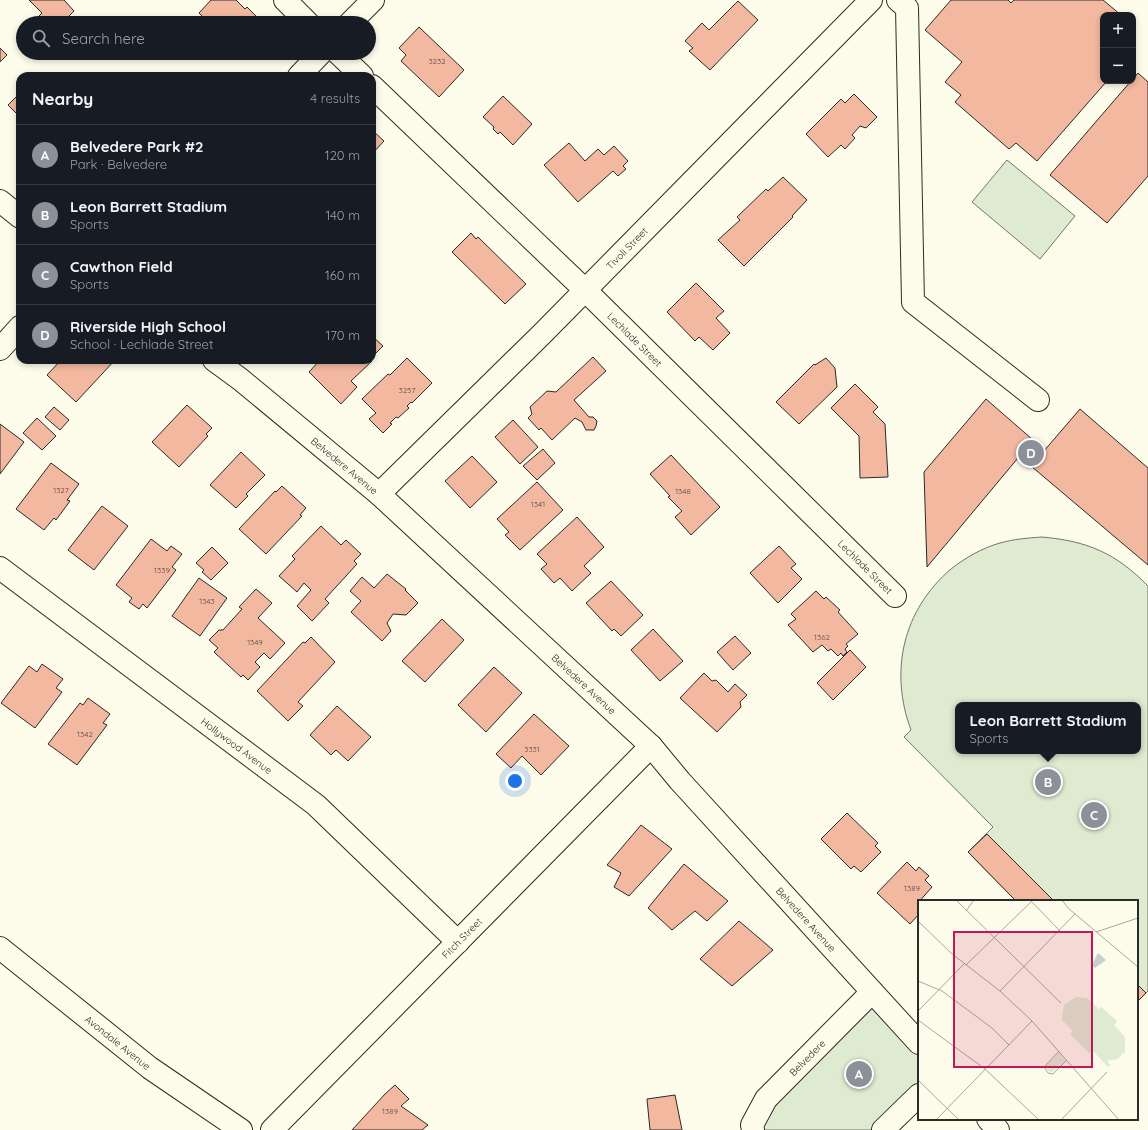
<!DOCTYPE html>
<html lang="en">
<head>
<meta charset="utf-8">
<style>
	:root { --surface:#171b24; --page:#242831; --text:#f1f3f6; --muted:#9ea1a6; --line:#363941; --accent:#8c9099 }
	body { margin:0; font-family:Quicksand,sans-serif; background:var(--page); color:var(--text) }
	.controls { position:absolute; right:12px; top:12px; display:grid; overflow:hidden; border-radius:8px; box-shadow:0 2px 6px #0003 }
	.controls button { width:36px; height:36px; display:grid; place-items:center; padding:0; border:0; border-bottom:1px solid var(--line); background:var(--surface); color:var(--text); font:20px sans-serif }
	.you { position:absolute; left:515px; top:781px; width:14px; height:14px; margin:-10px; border:3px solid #fff; border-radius:50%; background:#1a73e8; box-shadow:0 0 0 6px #1a73e833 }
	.badge { display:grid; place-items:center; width:26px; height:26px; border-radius:50%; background:var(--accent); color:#fff; font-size:13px; font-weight:700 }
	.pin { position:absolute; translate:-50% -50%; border:2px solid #fff; box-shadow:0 1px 4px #0006 }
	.popup { position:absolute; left:955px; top:702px; width:186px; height:52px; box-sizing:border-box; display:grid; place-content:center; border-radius:8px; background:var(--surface); filter:drop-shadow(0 1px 3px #0005); font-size:13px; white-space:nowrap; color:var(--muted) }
	.popup b { font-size:15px; color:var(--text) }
	.popup::after { content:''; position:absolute; left:50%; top:100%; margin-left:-8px; border:8px solid transparent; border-top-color:var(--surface) }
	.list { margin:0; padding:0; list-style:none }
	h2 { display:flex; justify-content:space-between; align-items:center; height:52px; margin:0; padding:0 16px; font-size:17px }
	h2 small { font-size:13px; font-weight:400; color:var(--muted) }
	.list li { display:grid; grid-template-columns:26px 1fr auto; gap:12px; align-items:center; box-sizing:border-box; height:60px; padding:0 16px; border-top:1px solid var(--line) }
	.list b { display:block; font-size:15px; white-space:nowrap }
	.list p { margin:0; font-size:13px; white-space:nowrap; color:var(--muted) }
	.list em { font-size:13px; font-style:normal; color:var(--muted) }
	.icon { flex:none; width:22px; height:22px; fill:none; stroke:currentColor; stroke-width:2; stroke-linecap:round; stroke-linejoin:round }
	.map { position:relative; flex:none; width:1148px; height:1130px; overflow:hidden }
	.search { position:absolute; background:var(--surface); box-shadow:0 2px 6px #0003; left:16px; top:16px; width:360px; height:44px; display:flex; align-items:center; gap:10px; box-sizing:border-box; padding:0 14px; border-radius:22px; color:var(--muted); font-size:15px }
	.panel { position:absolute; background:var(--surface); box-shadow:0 2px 6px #0003; left:16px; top:72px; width:360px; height:292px; border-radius:12px }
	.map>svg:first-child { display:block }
	.green { fill:#deebd1; stroke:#74746e; fill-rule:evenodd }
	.building { fill:#f2b8a0; stroke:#2b2b2b }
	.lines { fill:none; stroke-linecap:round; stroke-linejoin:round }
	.minor-casing { stroke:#2b2b2b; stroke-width:24 }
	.minor { stroke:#fdfbea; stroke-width:22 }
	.labels { text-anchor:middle; stroke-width:3; stroke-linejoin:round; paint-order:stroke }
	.number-label { font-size:8px; fill:#5d4e48 }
	.street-label { font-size:10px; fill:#2b2b2b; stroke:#fdfbea }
	.inset-road { fill:none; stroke:#a9a89e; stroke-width:1 }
	.view { fill:#c2185b; fill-opacity:0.15; stroke:#c2185b; stroke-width:2 }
	.inset-edge { fill:none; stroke:#2b2b2b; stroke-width:2 }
</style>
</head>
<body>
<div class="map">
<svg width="1148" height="1130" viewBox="0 0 1148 1130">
	<rect width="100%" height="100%" fill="#fdfbea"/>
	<!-- green -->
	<path class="green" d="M1007 160 1075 216 1040 259 972 202Z
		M1042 537C1087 541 1116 553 1148 586V991L1137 1002V901H1016L968 852 993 827 904 737 911 730C889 671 903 610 951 569 965 558 982 548 1000 543 1014 539 1028 538 1042 537ZM958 705H1138V751H958Z
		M872 1006 919 1057V1091L875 1130H763L761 1122 782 1091Z"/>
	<!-- building -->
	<path class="building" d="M29 0H64L74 11 62 23H40L36 19 42 13Z
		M211 0H236L245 9 247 7 263 23H209L199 13Z
		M951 0H1008L1011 3 1014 0H1103L1121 15H1103V81H1107L1037 161 1016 143 1009 149 955 102 961 95 945 82 962 62 925 30Z
		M738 1 758 20 710 70 689 51 693 48 685 41 702 23 709 30Z
		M419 27 464 70 439 97 401 61 406 55 399 48Z
		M0 48 7 55 0 62Z
		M1138 73 1148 82V176L1107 223 1050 175 1131 81H1133V79Z
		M20 93V117L8 105Z
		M854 94 877 117 866 128 860 126 852 135 855 138 845 149 841 145 828 157 806 134 841 99 845 103Z
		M503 96 532 124 513 145 500 132 498 134 493 129 494 127 483 117Z
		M372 130 384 141 372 154Z
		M569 143 585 161 598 149 604 155 614 146 628 161 623 166 626 169 618 176 613 171 578 202 544 165Z
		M783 177 807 200 792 216 793 217 744 266 718 240 740 220 737 217 766 189 768 191Z
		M471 233 476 239 478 237 526 284 505 304 452 252Z
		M696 283 724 311 716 318 730 333 713 350 699 337 695 341 667 312Z
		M372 336 383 346 372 357Z
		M593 357 606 371 574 400 589 417H593L597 421 596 426 594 430H586L582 422 575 418 552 440 541 428 539 430 528 418 532 414 530 407 547 391 556 392Z
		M407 358 432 383 412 403 411 402 407 406 409 408 398 418 396 417 390 423 392 424 383 433 369 419 376 413 362 399 388 374 390 375Z
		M826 358 835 368 837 387 799 424 776 402 814 364 815 365Z
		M61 360H115L76 402 47 375Z
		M320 360H371L372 361 351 381 357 387 341 404 309 372Z
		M855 384 878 407 873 412 885 424 888 477 860 478 859 436 831 408Z
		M986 399 1033 440 927 567 924 472Z
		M187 405 212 428 206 434 208 436 179 467 152 442Z
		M54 407 69 420 60 430 45 417Z
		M1080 409 1148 468V565L1031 466Z
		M37 418 56 436 42 450 23 433Z
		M513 420 538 447 520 464 495 437Z
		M0 424 24 442 0 474Z
		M543 449 555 463 537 480 523 466Z
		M241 452 265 475 246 494 248 496 236 508 210 485Z
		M671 455 720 507 691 535 675 517 682 511 668 497 670 496 650 474Z
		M472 456 497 482 470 508 445 481Z
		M51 463 79 484 67 500 70 501 56 520 54 518 44 530 16 509Z
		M537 482 563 510 520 550 505 535 509 532 497 519Z
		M282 486 306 508 300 515 302 516 266 554 239 529 275 491 276 492Z
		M102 506 128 526 94 570 68 550Z
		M577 517 604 547 584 566 591 573 572 591 560 578 554 583 541 569 547 564 537 554Z
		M321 526 341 545 346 540 361 554 354 561 357 564 325 599 329 603 312 621 297 606 311 590 304 583 297 592 279 576 295 559 292 556Z
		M151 539 167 551 171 546 182 554 172 567 176 570 147 608 143 604 139 609 129 602 132 598 116 585Z
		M779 546 796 564 791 568 802 579 778 603 750 573Z
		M212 547 228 563 211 580 202 572 204 570 196 563Z
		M387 574 406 589 405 590 418 603 406 615 393 614 387 623 391 631 382 641 351 612 361 601 350 591 362 577 374 588Z
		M199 578 227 598 200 636 172 616Z
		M611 581 643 615 621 636 614 629 612 631 586 603Z
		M256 589 272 603 258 618 285 643 270 659 264 653 255 662 260 667 248 680 243 675 241 677 214 652 218 648 209 640 219 630H223L242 609 239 607Z
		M816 591 824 599 826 597 840 610 838 612 858 634 846 644 848 646 845 649 847 652 843 656 841 653 838 656 831 649 828 651 822 645 813 652 788 625 796 619 791 614Z
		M442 619 464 640 425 682 402 661Z
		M653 629 683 661 660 681 631 650Z
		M735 636 751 653 733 670 717 652Z
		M311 637 335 662 298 702 303 706 288 721 257 691 303 642 305 643Z
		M850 650 866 667 833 700 817 683Z
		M42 664 63 679 56 688 62 692 35 728 1 703 29 666 37 672Z
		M494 667 522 693 486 732 458 705Z
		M704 673 712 681 716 680 728 692 735 684 747 695 740 702 741 707 717 732 680 698Z
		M88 698 110 714 103 723 107 725 77 765 48 744 80 703 83 705Z
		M337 706 371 737 348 761 336 750 331 755 310 735Z
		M534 714 569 746 541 775 522 756 511 768 496 754Z
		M847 813 878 843 875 846 881 852 861 872 854 866 851 869 821 839Z
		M641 825 672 849 629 896 614 887 621 873 607 865Z
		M987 834 1054 901H1016L968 852Z
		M907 862 916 871 919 867 929 876 925 880 932 887 917 904 919 906V914L910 924 877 893Z
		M684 864 728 901 707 921 695 911 672 930 648 908Z
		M739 921 773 950 732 986 700 959Z
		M1137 984 1146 993 1137 1002Z
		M395 1085 409 1099 401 1106 428 1125 422 1130H352L385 1094Z
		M675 1095 682 1130H650L647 1099Z"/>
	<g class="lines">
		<!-- minor casing -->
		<g class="minor-casing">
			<g id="minor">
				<path d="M285 0 308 23"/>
				<path d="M898 0 907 8 913 302 1038 400"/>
				<path d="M350 23 373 0"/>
				<path d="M338 53 362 76"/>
				<path d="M299 76 321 53"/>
				<path id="s1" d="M372 86 585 290 895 596"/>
				<path d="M0 201 20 217"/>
				<path d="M0 349 20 327"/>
				<path id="s2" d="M214 360 240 379 379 494 651 746 680 781 919 1043"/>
				<path id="s3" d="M379 494 542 334 871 0"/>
				<path id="s4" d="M0 568 316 805 458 942"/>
				<path id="s5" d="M0 948 150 1068 241 1130"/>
				<path d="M988 1119 998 1130"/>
				<path id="s6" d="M272 1130 651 746"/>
				<path id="s7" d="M753 1130 752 1125 766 1099 872 992"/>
				<path d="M883 1130 919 1095"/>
			</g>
		</g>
		<!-- minor -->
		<use href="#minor" class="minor"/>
	</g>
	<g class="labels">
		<!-- number labels -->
		<g class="number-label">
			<text x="437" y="64">3232</text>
			<text x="407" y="393">3257</text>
			<text x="61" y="493">1327</text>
			<text x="683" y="494">1348</text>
			<text x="538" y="507">1341</text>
			<text x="162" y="573">1339</text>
			<text x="207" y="604">1343</text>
			<text x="822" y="640">1362</text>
			<text x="255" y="645">1349</text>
			<text x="85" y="737">1342</text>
			<text x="532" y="752">3331</text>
			<text x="912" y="891">1389</text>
			<text x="390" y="1114">1389</text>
		</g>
		<!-- street labels -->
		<g class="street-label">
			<text dy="4" stroke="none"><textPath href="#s3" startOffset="349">Tivoli Street</textPath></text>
			<text dy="4" stroke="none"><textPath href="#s1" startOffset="365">Lechlade Street</textPath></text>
			<text dy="4" stroke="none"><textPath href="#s2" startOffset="168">Belvedere Avenue</textPath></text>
			<text dy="4" stroke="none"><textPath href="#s1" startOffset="689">Lechlade Street</textPath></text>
			<text dy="4" stroke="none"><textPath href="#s2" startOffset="492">Belvedere Avenue</textPath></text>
			<text dy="4" stroke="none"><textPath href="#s4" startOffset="296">Hollywood Avenue</textPath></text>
			<text dy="4" stroke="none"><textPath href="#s2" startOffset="816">Belvedere Avenue</textPath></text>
			<text dy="4" stroke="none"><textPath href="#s6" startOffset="270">Fitch Street</textPath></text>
			<text dy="4" stroke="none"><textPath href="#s5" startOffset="151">Avondale Avenue</textPath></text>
			<text dy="4" stroke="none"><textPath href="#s7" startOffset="93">Belvedere</textPath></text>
		</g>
	</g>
	<!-- overview -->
	<g transform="translate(918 900)">
		<rect width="220" height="220" fill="#fdfbea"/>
		<path d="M158 97 169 98 181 109 183 107 199 121 196 125 207 137V152L199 159 189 161 192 165 190 167 174 150 171 153 152 134 155 131 144 120 146 105ZM141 152 148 161 135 172 130 171 127 166Z" fill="#deebd1"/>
		<path d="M180 53 188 60 177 68 174 65Z" fill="#c7d0d0"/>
		<path class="inset-road" d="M38 0 143 103M112 0 142 31M144 0 150 8 220 67M48 11 56 0M0 21 33 53 82 91 114 121 201 220M178 32 220 18M48 65 115 0M0 81 24 91 74 128 91 145M82 91 157 14M0 111 46 64M0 120 67 169 121 220M141 151 126 167 130 173 135 174 149 160M0 180 41 220M18 220 114 121M143 220 189 172"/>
		<path class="view" d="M36 32H174V167H36Z"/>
		<rect width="220" height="220" class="inset-edge"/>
	</g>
</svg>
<div class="controls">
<button>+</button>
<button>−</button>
</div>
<div class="you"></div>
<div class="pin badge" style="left:859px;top:1074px">A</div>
<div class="pin badge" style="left:1048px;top:782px">B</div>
<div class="popup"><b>Leon Barrett Stadium</b>Sports</div>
<div class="pin badge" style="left:1094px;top:815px">C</div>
<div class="pin badge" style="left:1031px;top:453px">D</div>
<div class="search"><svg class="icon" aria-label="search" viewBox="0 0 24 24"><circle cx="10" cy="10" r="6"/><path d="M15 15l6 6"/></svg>Search here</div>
<section class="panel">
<h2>Nearby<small>4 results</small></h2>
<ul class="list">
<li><span class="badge">A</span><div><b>Belvedere Park #2</b><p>Park · Belvedere</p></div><em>120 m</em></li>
<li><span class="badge">B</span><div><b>Leon Barrett Stadium</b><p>Sports</p></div><em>140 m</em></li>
<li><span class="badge">C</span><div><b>Cawthon Field</b><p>Sports</p></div><em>160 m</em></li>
<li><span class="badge">D</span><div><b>Riverside High School</b><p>School · Lechlade Street</p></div><em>170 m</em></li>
</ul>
</section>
</div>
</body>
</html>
